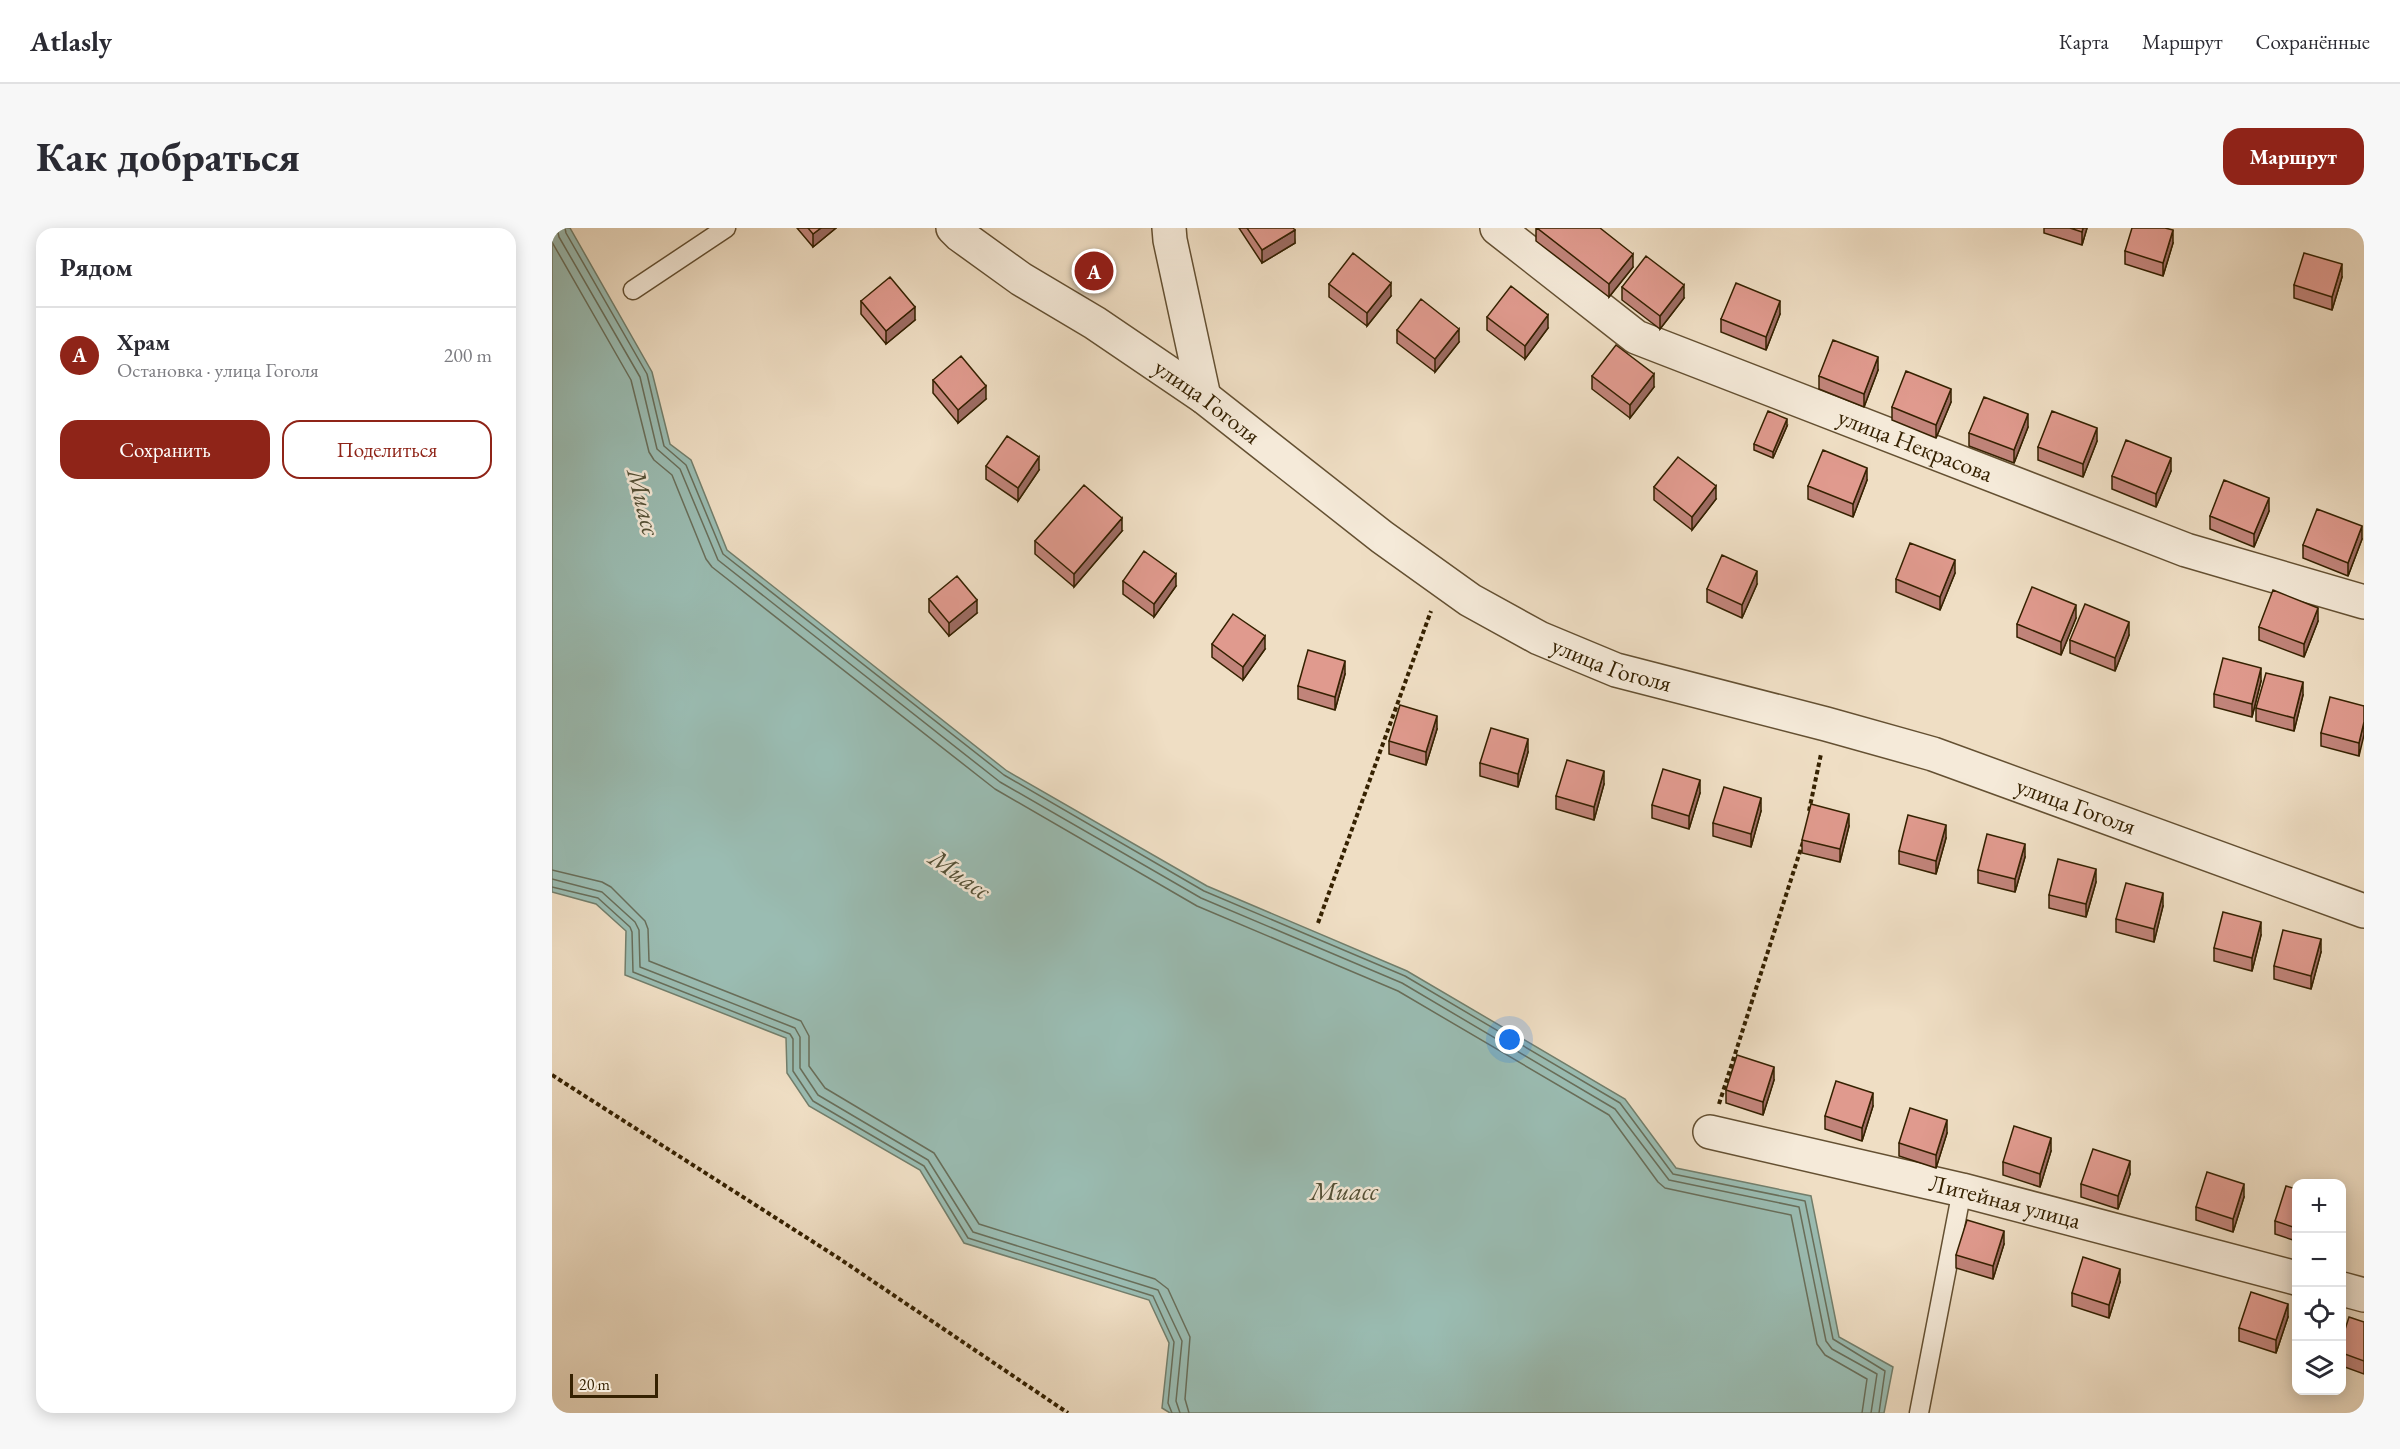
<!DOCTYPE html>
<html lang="ru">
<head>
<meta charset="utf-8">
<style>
	:root { --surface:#fff; --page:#f7f7f7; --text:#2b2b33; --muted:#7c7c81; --line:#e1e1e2; --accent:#8f2418 }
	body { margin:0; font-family:"EB Garamond",serif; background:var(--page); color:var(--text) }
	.controls { position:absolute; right:18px; bottom:18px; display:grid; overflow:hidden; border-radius:12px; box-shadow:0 3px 15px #0003 }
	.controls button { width:54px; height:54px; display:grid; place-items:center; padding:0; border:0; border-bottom:2px solid var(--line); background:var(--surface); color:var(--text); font:30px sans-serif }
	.scale { position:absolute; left:18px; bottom:15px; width:88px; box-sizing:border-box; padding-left:6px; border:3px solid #352101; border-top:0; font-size:16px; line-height:21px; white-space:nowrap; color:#352101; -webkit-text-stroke:4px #f5ead9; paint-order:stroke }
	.you { position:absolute; left:958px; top:812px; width:21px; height:21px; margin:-15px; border:4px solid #fff; border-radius:50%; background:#1a73e8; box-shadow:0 0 0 9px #1a73e833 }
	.badge { display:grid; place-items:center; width:39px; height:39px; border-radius:50%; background:var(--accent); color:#fff; font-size:20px; font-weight:700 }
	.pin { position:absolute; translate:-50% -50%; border:3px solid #fff; box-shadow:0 2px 6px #0006 }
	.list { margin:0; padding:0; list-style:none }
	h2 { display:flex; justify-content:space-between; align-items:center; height:78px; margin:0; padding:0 24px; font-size:26px }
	h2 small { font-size:20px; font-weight:400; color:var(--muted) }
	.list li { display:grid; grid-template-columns:39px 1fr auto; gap:18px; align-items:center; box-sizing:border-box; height:96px; padding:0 24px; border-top:2px solid var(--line) }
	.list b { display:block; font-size:22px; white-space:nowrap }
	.list p { margin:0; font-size:20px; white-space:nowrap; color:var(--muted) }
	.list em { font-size:20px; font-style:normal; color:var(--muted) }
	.actions { display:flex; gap:12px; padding:18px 24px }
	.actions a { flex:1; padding:14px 0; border:2px solid var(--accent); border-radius:18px; text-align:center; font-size:21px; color:var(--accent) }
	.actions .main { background:var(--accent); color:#fff }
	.icon { flex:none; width:33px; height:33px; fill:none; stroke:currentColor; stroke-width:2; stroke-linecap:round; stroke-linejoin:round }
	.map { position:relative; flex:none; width:1812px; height:1185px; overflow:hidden; border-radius:18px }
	header { display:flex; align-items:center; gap:36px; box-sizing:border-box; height:84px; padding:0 30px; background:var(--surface); border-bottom:2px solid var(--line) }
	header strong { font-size:28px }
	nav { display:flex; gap:33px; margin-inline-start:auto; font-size:21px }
	.intro { display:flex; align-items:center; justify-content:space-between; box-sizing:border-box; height:144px; padding:0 36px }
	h1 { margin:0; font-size:42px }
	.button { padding:15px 27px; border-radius:18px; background:var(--accent); color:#fff; font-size:21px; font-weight:700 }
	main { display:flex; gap:36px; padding:0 36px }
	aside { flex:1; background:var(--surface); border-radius:18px; box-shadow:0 3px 15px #0003 }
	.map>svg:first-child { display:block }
	.water { fill:#9abcb2; stroke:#727e6b; stroke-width:1.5 }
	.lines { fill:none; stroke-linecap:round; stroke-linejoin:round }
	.shore { stroke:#686e5a; stroke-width:1.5 }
	.service-casing { stroke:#645032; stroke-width:21 }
	.minor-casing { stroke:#645032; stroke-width:36 }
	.tertiary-casing { stroke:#645032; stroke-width:36 }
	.path { stroke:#352101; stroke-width:4; stroke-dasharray:4.5 3; stroke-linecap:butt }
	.service { stroke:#f5ead9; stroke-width:18 }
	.minor { stroke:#f5ead9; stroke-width:33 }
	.tertiary { stroke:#f5ead9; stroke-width:33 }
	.wall { fill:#c1847a; stroke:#352101; stroke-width:1.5 }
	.shaded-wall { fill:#9d6c63; stroke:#352101; stroke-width:1.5 }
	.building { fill:#e09a8e; stroke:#352101; stroke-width:1.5 }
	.labels { text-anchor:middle; stroke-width:5; stroke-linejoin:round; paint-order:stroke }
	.street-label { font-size:24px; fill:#352101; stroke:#f5ead9 }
	.water-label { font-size:26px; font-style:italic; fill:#535036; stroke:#f5ead9 }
</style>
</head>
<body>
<header>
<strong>Atlasly</strong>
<nav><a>Карта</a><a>Маршрут</a><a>Сохранённые</a></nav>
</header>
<div class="intro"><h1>Как добраться</h1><a class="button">Маршрут</a></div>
<main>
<aside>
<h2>Рядом<small></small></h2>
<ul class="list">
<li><span class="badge">A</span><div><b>Храм</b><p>Остановка · улица Гоголя</p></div><em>200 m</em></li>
</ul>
<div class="actions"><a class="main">Сохранить</a><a>Поделиться</a></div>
</aside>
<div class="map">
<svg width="1812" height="1185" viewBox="0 0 1812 1185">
	<rect width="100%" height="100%" fill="#efdec4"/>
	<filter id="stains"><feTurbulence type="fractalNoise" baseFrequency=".00333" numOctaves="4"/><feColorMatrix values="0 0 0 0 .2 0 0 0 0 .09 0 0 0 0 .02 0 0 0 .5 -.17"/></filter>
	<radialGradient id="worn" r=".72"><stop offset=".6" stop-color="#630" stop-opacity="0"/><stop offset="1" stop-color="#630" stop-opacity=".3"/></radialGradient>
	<!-- water -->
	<path class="water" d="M0 0H18L100 144 118 216 139 232 175 322 455 543 655 658 855 743 1073 871 1124 940 1259 968 1287 1109 1341 1139 1332 1185H618L610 1180 617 1115 597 1072 412 1015 368 942 257 878 235 845 234 810 73 747 74 703 44 676 0 664Z"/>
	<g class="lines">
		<!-- shore -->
		<path class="shore" d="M5 0 7 9 88 149 105 221 128 241 166 332 448 554 649 670 850 755 1063 881 1117 952 1247 979 1274 1113 1280 1121 1325 1146 1319 1185
			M13 0 14 5 95 146 112 218 134 237 171 326 452 547 652 663 853 748 1068 875 1121 946 1253 973 1281 1111 1333 1143 1327 1185
			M0 14 79 152 97 224 102 232 120 247 154 331 160 339 443 561 645 678 846 763 1057 887 1106 954 1113 960 1239 987 1265 1116 1273 1127 1315 1151 1310 1185
			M0 642 50 654 59 659 93 693 96 701 97 733 249 793 257 808V838L273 860 382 925 427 996 603 1051 616 1061 638 1109 633 1171 637 1185
			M0 651 50 664 83 694 87 702 88 739 243 800 248 809V840L266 867 376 932 421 1004 606 1062 630 1113 624 1173 628 1185
			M0 659 46 670 78 699 80 704 81 744 238 806 241 811V843L261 873 372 938 416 1010 601 1068 622 1114 616 1175 620 1185"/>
		<!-- service casing -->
		<g class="service-casing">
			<path id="service" d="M81 62 174 0
				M1367 1185 1410 962"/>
		</g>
		<!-- minor casing -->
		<g class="minor-casing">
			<g id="minor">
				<path d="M617 0 618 12 652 169"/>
				<path id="s1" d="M945 0 1084 109 1634 322 1812 374"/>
				<path id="s2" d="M1158 904 1410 962 1744 1050"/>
				<path d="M1790 1061 1812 1067"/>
			</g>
		</g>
		<!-- tertiary casing -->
		<g class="tertiary-casing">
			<g id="tertiary">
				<path id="s3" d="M401 0 408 7 469 51 543 95 652 169 830 309 918 372 987 410 1064 442 1274 496 1381 526 1812 683"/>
			</g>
		</g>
		<!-- path -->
		<path class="path" d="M1257 583 1269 526
			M766 695 879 383
			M0 847 288 1031 516 1185
			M1167 876 1252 611"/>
		<!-- service -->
		<use href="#service" class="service"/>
		<!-- minor -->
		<use href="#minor" class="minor"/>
		<!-- tertiary -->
		<use href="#tertiary" class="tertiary"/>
	</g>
	<!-- wall -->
	<path class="wall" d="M245 0H284L261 19Z
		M687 0H741L743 15 710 35Z
		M984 0 1081 39 1057 69 984 13Z
		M1492 0H1535L1530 17 1492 5Z
		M1621 15 1611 48 1573 36V23Z
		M1790 49 1780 82 1742 70V57Z
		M777 56 839 68 815 98 777 69Z
		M1070 59 1132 70 1108 101 1070 72Z
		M309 73 363 92 334 116 309 86Z
		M1228 86 1214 122 1169 104V91Z
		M935 89 996 100 973 131 935 102Z
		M845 102 907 114 883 144 845 115Z
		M1326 142 1312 179 1267 161V148Z
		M1040 148 1102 159 1078 190 1040 161Z
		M381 152 434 171 406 195 381 165Z
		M1399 174 1384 210 1340 192V179Z
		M1235 198 1221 230 1202 222V216Z
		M1476 199 1462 235 1417 218V205Z
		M1545 213 1531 249 1486 232V219Z
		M434 238 487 242 466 273 434 251Z
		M1619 243 1604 279 1560 261V248Z
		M1315 252 1301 289 1256 271V258Z
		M1102 259 1164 271 1140 302 1102 272Z
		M1717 283 1702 319 1658 301V288Z
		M570 303 522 359 483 326V313Z
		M1810 311 1796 348 1751 330V317Z
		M1403 345 1388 382 1344 364V351Z
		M571 353 624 358 602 389 571 366Z
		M1205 356 1190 390 1155 374V361Z
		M377 371 425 385 397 408 377 384Z
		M1524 390 1509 427 1465 409V396Z
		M1766 393 1752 429 1707 412V399Z
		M1577 407 1563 443 1518 425V412Z
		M660 416 713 421 691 452 660 429Z
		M793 446 783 482 746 471V458Z
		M1709 453 1700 489 1662 479V466Z
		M1751 467 1742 503 1704 493V480Z
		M1812 478 1807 528 1769 518V505Z
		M885 501 874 537 837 526V513Z
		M976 524 966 559 928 548V535Z
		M1052 556 1042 592 1004 581V568Z
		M1148 565 1137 601 1100 590V577Z
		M1209 583 1199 619 1161 608V595Z
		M1297 598 1288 634 1250 625V612Z
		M1394 610 1384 646 1347 636V623Z
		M1473 629 1463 664 1426 655V642Z
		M1544 654 1534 689 1497 680V667Z
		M1611 678 1602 714 1564 704V691Z
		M1709 707 1700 743 1662 733V720Z
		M1769 724 1759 761 1722 751V738Z
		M1222 852 1211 887 1174 875V862Z
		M1321 878 1310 913 1273 901V888Z
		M1395 905 1384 940 1347 928V915Z
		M1499 923 1488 959 1451 947V934Z
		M1578 946 1566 981 1529 969V956Z
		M1744 961V1013L1723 1006V993Z
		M1692 969 1681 1004 1644 992V979Z
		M1452 1016 1441 1051 1404 1040V1027Z
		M1568 1054 1557 1090 1520 1078V1065Z
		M1736 1089 1724 1125 1687 1113V1100Z
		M1812 1094V1146L1790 1138V1111Z"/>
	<!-- shaded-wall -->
	<path class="shaded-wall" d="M269 0H284L261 19V6Z
		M1531 0H1535L1530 17V4Z
		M743 2V15L710 35V22Z
		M1621 2V15L1611 48V35Z
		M1081 26V39L1057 69V56Z
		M1790 36V49L1780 82V69Z
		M839 55V68L815 98V85Z
		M1132 57V70L1108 101V88Z
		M1228 73V86L1214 122V109Z
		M363 79V92L334 116V103Z
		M996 87V100L973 131V118Z
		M907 101V114L883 144V131Z
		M1326 129V142L1312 179V166Z
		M1102 146V159L1078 190V177Z
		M434 158V171L406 195V182Z
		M1399 161V174L1384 210V197Z
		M1476 186V199L1462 235V222Z
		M1235 191V198L1221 230V224Z
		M1545 200V213L1531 249V236Z
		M487 229V242L466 273V260Z
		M1619 230V243L1604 279V266Z
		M1315 240V252L1301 289V276Z
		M1164 258V271L1140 302V289Z
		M1717 270V283L1702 319V306Z
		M570 290V303L522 359V346Z
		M1810 298V311L1796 348V335Z
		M1403 332V345L1388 382V369Z
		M1205 343V356L1190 390V377Z
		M624 346V358L602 389V376Z
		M425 372V385L397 408V395Z
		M1524 377V390L1509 427V414Z
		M1766 380V393L1752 429V416Z
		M1577 394V407L1563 443V430Z
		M713 408V421L691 452V439Z
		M793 433V446L783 482V469Z
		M1709 440V453L1700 489V476Z
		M1751 454V467L1742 503V490Z
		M885 488V501L874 537V524Z
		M1812 494V507L1807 528V515Z
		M976 511V524L966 559V546Z
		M1052 543V556L1042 592V579Z
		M1148 552V565L1137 601V588Z
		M1209 570V583L1199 619V606Z
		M1297 586V598L1288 634V621Z
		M1394 597V610L1384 646V633Z
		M1473 616V629L1463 664V651Z
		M1544 641V654L1534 689V676Z
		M1611 665V678L1602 714V701Z
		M1709 694V707L1700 743V730Z
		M1769 711V724L1759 761V748Z
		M1222 839V852L1211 887V874Z
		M1321 865V878L1310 913V900Z
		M1395 892V905L1384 940V927Z
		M1499 910V923L1488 959V946Z
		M1578 933V946L1566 981V968Z
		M1692 956V969L1681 1004V991Z
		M1452 1003V1016L1441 1051V1038Z
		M1568 1041V1054L1557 1090V1077Z
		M1736 1076V1089L1724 1125V1112Z"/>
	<!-- building -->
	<path class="building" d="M256 0H269L261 6Z
		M695 0H741L743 2 710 22Z
		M985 0H1048L1081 26 1057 56Z
		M1518 0H1531L1530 4Z
		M1580 0H1613L1621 2 1611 35 1573 23Z
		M801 25 839 55 815 85 777 56Z
		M1752 25 1790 36 1780 69 1742 57Z
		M1094 28 1132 57 1108 88 1070 59Z
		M338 49 363 79 334 103 309 73Z
		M1184 55 1228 73 1214 109 1169 91Z
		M959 58 996 87 973 118 935 89Z
		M869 71 907 101 883 131 845 102Z
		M1281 112 1326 129 1312 166 1267 148Z
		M1064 117 1102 146 1078 177 1040 148Z
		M409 128 434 158 406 182 381 152Z
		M1354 143 1399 161 1384 197 1340 179Z
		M1432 169 1476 186 1462 222 1417 205Z
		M1216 183 1235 191 1221 224 1202 216Z
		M1500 183 1545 200 1531 236 1486 219Z
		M455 208 487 229 466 260 434 238Z
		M1574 212 1619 230 1604 266 1560 248Z
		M1271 222 1315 240 1301 276 1256 258Z
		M1126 229 1164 258 1140 289 1102 259Z
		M1672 252 1717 270 1702 306 1658 288Z
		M532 257 570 290 522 346 483 313Z
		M1765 281 1810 298 1796 335 1751 317Z
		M1358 315 1403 332 1388 369 1344 351Z
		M592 323 624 346 602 376 571 353Z
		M1170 327 1205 343 1190 377 1155 361Z
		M405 348 425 372 397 395 377 371Z
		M1480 359 1524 377 1509 414 1465 396Z
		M1721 362 1766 380 1752 416 1707 399Z
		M1533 376 1577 394 1563 430 1518 412Z
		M681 386 713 408 691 439 660 416Z
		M756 422 793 433 783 469 746 458Z
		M1671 430 1709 440 1700 476 1662 466Z
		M1714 445 1751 454 1742 490 1704 480Z
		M1778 469 1812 478V494L1807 515 1769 505Z
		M848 477 885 488 874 524 837 513Z
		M939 500 976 511 966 546 928 535Z
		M1015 532 1052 543 1042 579 1004 568Z
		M1111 541 1148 552 1137 588 1100 577Z
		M1172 559 1209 570 1199 606 1161 595Z
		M1259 576 1297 586 1288 621 1250 612Z
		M1356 587 1394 597 1384 633 1347 623Z
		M1435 606 1473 616 1463 651 1426 642Z
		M1506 631 1544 641 1534 676 1497 667Z
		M1574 655 1611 665 1602 701 1564 691Z
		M1671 684 1709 694 1700 730 1662 720Z
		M1731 702 1769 711 1759 748 1722 738Z
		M1185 827 1222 839 1211 874 1174 862Z
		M1284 853 1321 865 1310 900 1273 888Z
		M1358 880 1395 892 1384 927 1347 915Z
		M1462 898 1499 910 1488 946 1451 934Z
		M1541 921 1578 933 1566 968 1529 956Z
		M1655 944 1692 956 1681 991 1644 979Z
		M1734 958 1744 961V1000L1723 993Z
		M1415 992 1452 1003 1441 1038 1404 1027Z
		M1531 1029 1568 1041 1557 1077 1520 1065Z
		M1699 1064 1736 1076 1724 1112 1687 1100Z
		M1797 1089 1812 1094V1133L1790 1125V1111Z"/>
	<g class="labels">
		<!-- street labels -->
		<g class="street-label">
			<text dy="8" stroke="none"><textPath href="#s3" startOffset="308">улица Гоголя</textPath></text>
			<text dy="8" stroke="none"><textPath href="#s1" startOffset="476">улица Некрасова</textPath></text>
			<text dy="8" stroke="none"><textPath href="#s3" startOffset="794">улица Гоголя</textPath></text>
			<text dy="8" stroke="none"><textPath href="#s3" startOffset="1280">улица Гоголя</textPath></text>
			<text dy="8" stroke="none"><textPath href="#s2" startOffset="303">Литейная улица</textPath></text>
		</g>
		<!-- water labels -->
		<g class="water-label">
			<text transform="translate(92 274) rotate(76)" y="9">Миасс</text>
			<text transform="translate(408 646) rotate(35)" y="9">Миасс</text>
			<text x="792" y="972">Миасс</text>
		</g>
	</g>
	<rect width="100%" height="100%" filter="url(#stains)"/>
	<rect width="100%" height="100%" fill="url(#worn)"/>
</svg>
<div class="controls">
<button>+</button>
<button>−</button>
<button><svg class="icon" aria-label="locate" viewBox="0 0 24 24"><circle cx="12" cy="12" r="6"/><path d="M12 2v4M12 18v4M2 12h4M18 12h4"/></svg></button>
<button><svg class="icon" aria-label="layers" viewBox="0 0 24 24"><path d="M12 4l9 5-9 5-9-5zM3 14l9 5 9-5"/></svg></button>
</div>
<div class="scale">20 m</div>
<div class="you"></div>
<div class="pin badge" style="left:542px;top:43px">A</div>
</div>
</main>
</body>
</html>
